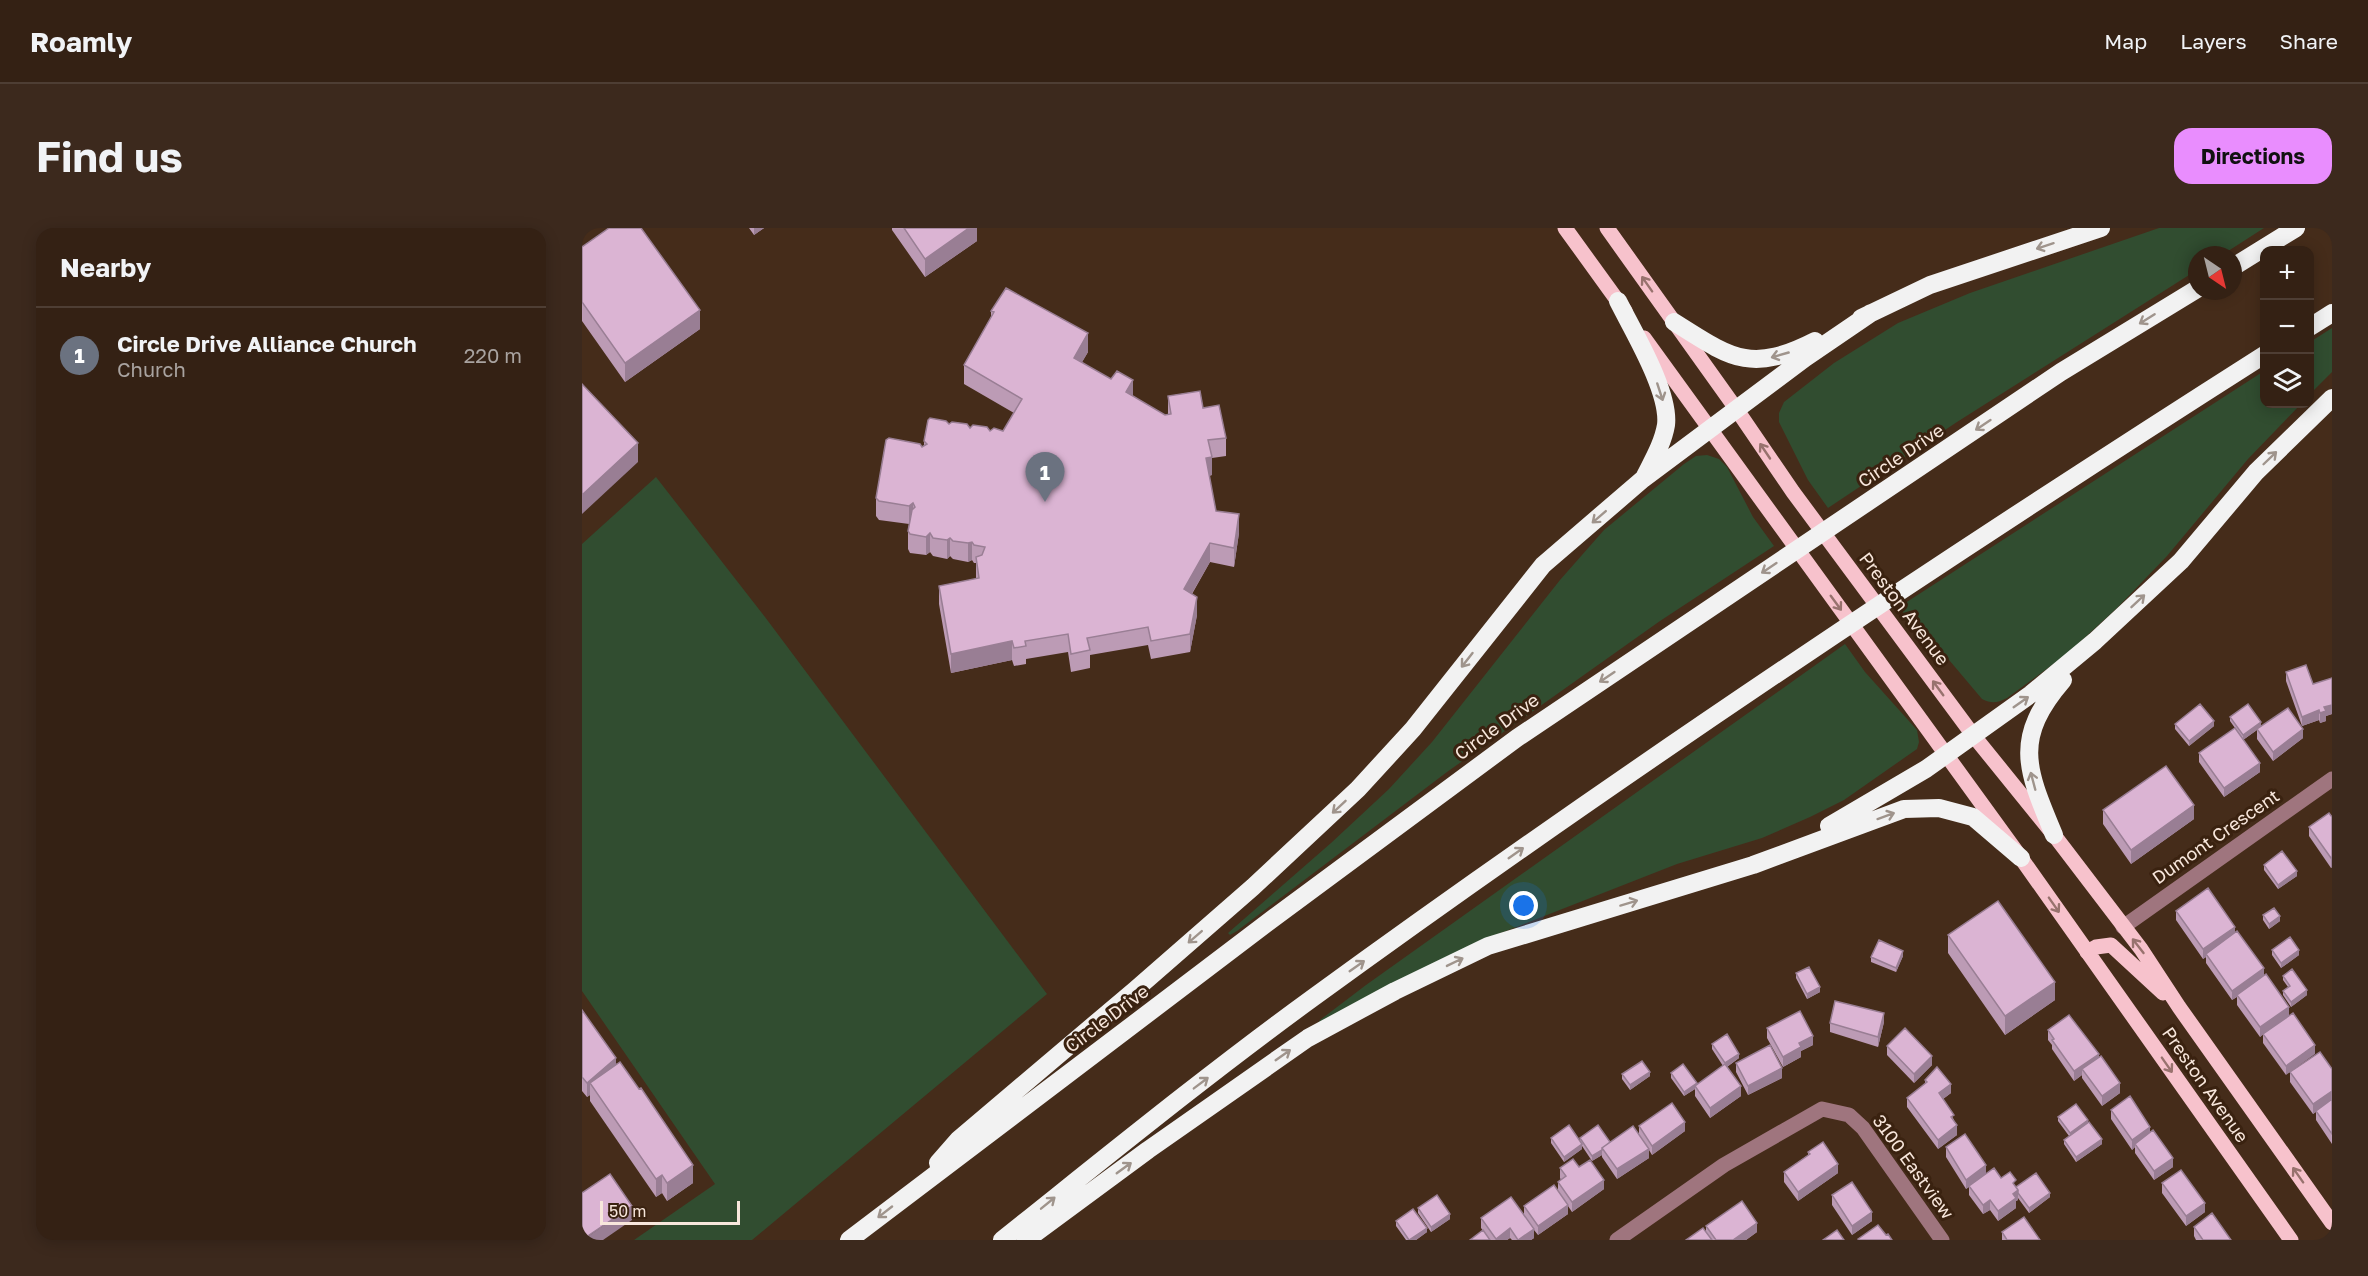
<!DOCTYPE html>
<html lang="en">
<head>
<meta charset="utf-8">
<style>
	:root { --surface:#342114; --page:#3c291d; --text:#f1f3f6; --muted:#a9a3a0; --line:#4e3e34; --accent:#e98dfe }
	body { margin:0; font-family:"Golos Text",sans-serif; background:var(--page); color:var(--text) }
	.controls { position:absolute; right:18px; top:18px; display:grid; overflow:hidden; border-radius:12px; box-shadow:0 3px 15px #0003 }
	.controls button { width:54px; height:54px; display:grid; place-items:center; padding:0; border:0; border-bottom:2px solid var(--line); background:var(--surface); color:var(--text); font:30px sans-serif }
	.compass { position:absolute; left:1606px; top:18px; width:54px; height:54px; border-radius:50%; background:var(--surface); box-shadow:0 3px 15px #0003; rotate:145deg }
	.scale { position:absolute; left:18px; bottom:15px; width:140px; box-sizing:border-box; padding-left:6px; border:3px solid #f8e7dc; border-top:0; font-size:16px; line-height:21px; white-space:nowrap; color:#f8e7dc; -webkit-text-stroke:4px #3a2210; paint-order:stroke }
	.you { position:absolute; left:942px; top:678px; width:21px; height:21px; margin:-15px; border:4px solid #fff; border-radius:50%; background:#1a73e8; box-shadow:0 0 0 9px #1a73e833 }
	.badge { display:grid; place-items:center; width:39px; height:39px; border-radius:50%; background:var(--accent); color:#fff; font-size:20px; font-weight:700 }
	.pin { position:absolute; translate:-50% -50px; filter:drop-shadow(0 2px 3px #0008) }
	.pin::after { content:''; position:absolute; top:32px; width:21px; height:18px; background:inherit; clip-path:polygon(0 0,100% 0,50% 100%) }
	.list { margin:0; padding:0; list-style:none }
	h2 { display:flex; justify-content:space-between; align-items:center; height:78px; margin:0; padding:0 24px; font-size:26px }
	h2 small { font-size:20px; font-weight:400; color:var(--muted) }
	.list li { display:grid; grid-template-columns:39px 1fr auto; gap:18px; align-items:center; box-sizing:border-box; height:96px; padding:0 24px; border-top:2px solid var(--line) }
	.list b { display:block; font-size:22px; white-space:nowrap }
	.list p { margin:0; font-size:20px; white-space:nowrap; color:var(--muted) }
	.list em { font-size:20px; font-style:normal; color:var(--muted) }
	.icon { flex:none; width:33px; height:33px; fill:none; stroke:currentColor; stroke-width:2; stroke-linecap:round; stroke-linejoin:round }
	.map { position:relative; flex:none; width:1750px; height:1012px; overflow:hidden; border-radius:18px }
	header { display:flex; align-items:center; gap:36px; box-sizing:border-box; height:84px; padding:0 30px; background:var(--surface); border-bottom:2px solid var(--line) }
	header strong { font-size:28px }
	nav { display:flex; gap:33px; margin-inline-start:auto; font-size:21px }
	.intro { display:flex; align-items:center; justify-content:space-between; box-sizing:border-box; height:144px; padding:0 36px }
	h1 { margin:0; font-size:42px }
	.button { padding:15px 27px; border-radius:18px; background:var(--accent); color:#111; font-size:21px; font-weight:700 }
	main { display:flex; gap:36px; padding:0 36px }
	aside { flex:1; background:var(--surface); border-radius:18px; box-shadow:0 3px 15px #0003 }
	.map>svg:first-child { display:block }
	.green { fill:#314d30 }
	.lines { fill:none; stroke-linecap:round; stroke-linejoin:round }
	.minor { stroke:#9f757e; stroke-width:15 }
	.major { stroke:#f7c2cc; stroke-width:15 }
	.highway { stroke:#f2f2f2; stroke-width:18 }
	.wall { fill:#bc9bb5 }
	.shaded-wall { fill:#997e94 }
	.building { fill:#dbb4d3; stroke:#997e94; stroke-width:1.5 }
	.oneway { stroke:#9f948c }
	.oneway2 { stroke:#98726e }
	.labels { text-anchor:middle; stroke-width:6; stroke-linejoin:round; paint-order:stroke }
	.street-label { font-size:18px; fill:#f8e7dc; stroke:#3a2210 }
</style>
</head>
<body>
<header>
<strong>Roamly</strong>
<nav><a>Map</a><a>Layers</a><a>Share</a></nav>
</header>
<div class="intro"><h1>Find us</h1><a class="button">Directions</a></div>
<main>
<aside>
<h2>Nearby<small></small></h2>
<ul class="list">
<li><span class="badge" style="background:#6b7280">1</span><div><b>Circle Drive Alliance Church</b><p>Church</p></div><em>220 m</em></li>
</ul>
</aside>
<div class="map">
<svg width="1750" height="1012" viewBox="0 0 1750 1012">
	<rect width="100%" height="100%" fill="#452c1a"/>
	<!-- green -->
	<path class="green" d="M1577 0H1682L1640 27H1615V42L1375 194 1246 280 1226 252 1197 194V185L1202 174 1252 135 1316 95 1388 65Z
		M1750 100V144L1728 166V114Z
		M1682 143V176H1719L1666 231 1585 328 1535 380 1485 426 1425 470C1415 475 1410 476 1400 471L1362 426 1337 406 1317 379Z
		M1125 227 1137 231 1145 239 1171 289 1192 318 1078 393 865 544 655 703 648 707 646 705 749 615 807 561 850 514 978 352 1022 302 1102 236 1114 228Z
		M74 249 183 389 465 766 170 1012H52L133 956 0 763V316Z
		M1263 416 1283 444 1335 502 1337 514 1335 521 1262 572 1228 589 1180 610 1095 636 896 714 735 797 738 792 784 757Z"/>
	<g class="lines">
		<!-- minor -->
		<path class="minor" d="M1541 699 1750 551
			M1035 1012 1142 937 1240 881 1267 887 1281 900 1360 1012"/>
		<!-- major -->
		<path class="major" d="M983 0 1043 83
			M1025 0 1155 182 1211 264 1391 507 1472 607 1559 721 1597 779 1750 995
			M1062 110 1439 630 1709 1012
			M1505 724 1514 719 1529 717 1581 765"/>
		<!-- highway -->
		<path class="highway" d="M1651 39 1714 0
			M1036 73C1051 103 1088 164 1084 197 1081 215 1071 232 1063 248
			M1279 90 1348 57 1519 0
			M1092 94C1149 130 1168 146 1233 113
			M1728 99 1750 85
			M1247 598 1344 541 1449 466 1513 413 1599 333 1674 244 1750 170
			M1472 607C1445 542 1430 511 1481 452
			M356 935 377 911 553 762 671 659 776 561 831 501 961 337 1061 251 1223 130 1289 85
			M267 1012 693 689 935 510 1479 144 1615 61
			M420 1012C523 930 626 846 732 769 1041 544 1360 332 1682 127
			M444 1012 566 922 726 810 813 763 906 718 1171 637 1322 581 1357 580 1391 589 1439 630"/>
	</g>
	<!-- wall -->
	<path class="wall" d="M167 0H182L172 7Z
		M310 0H395V13L343 49 310 2Z
		M0 19 118 101 43 154 0 93Z
		M409 83 506 124 500 134 551 168 583 187 586 186V168L621 180 644 210V228L630 230V247L627 248 634 283 657 305 652 339 628 334 610 366 615 387 608 424 569 431 566 417 508 427V440L489 444 486 424 444 431V436L432 438 430 432 369 445 357 376V358L394 351V335H392L390 332 386 334 371 331 368 328 365 331 351 328 348 324 344 327 328 325 326 321V303L327 296 297 292 294 288V270L342 218V213L367 196 408 203H421L432 185 382 156V137L409 89Z
		M1704 444 1731 456 1750 450V486L1744 488V493L1738 495 1737 492 1720 498 1704 453Z
		M1648 489 1721 510 1691 533 1675 511V502L1661 512 1678 544 1642 569 1617 534V525L1653 500 1648 493Z
		M1593 496 1632 498 1607 518 1593 501Z
		M1521 582 1612 591 1549 636 1521 596Z
		M1750 589V639L1749 640 1727 608V599Z
		M1682 637 1715 648 1696 661 1682 642Z
		M1594 683 1653 705 1682 748 1707 779 1704 847 1681 815V806L1678 809 1655 777V769L1650 772 1624 735V729L1621 731 1594 692Z
		M1681 687 1698 693 1687 701 1681 692Z
		M1366 707 1473 772 1423 807 1366 725Z
		M1690 722 1717 727 1699 740 1690 727Z
		M1321 728 1314 744 1289 734V729Z
		M1214 745 1238 764 1225 771 1214 750Z
		M1701 748 1725 767 1709 779 1701 767V763L1706 759 1701 752Z
		M0 782 111 955 85 973 80 965 74 969 8 873V867L5 869 0 863Z
		M1302 794 1296 819 1248 804V795Z
		M1185 800 1231 817 1219 823V829L1201 839 1185 810Z
		M1466 802 1517 830 1538 865 1520 878 1500 850V847L1492 853 1470 821V817L1466 812Z
		M1130 816 1157 830 1145 839 1159 868 1128 890 1113 868V861L1102 868 1089 850V845L1115 857 1141 838 1130 821Z
		M1305 818 1350 837 1332 855 1305 827Z
		M1154 835 1200 850 1166 867 1154 844Z
		M1750 841V916L1734 892V884L1731 886 1708 854V844Z
		M1040 846 1068 848 1048 862 1040 851Z
		M1343 852 1369 865 1361 871 1372 892 1375 907 1356 921 1325 879V870L1343 856Z
		M1529 882 1568 904 1591 939 1572 952 1553 925V919L1550 922 1529 891Z
		M1476 889 1506 895 1520 916 1494 934 1482 916V912L1487 908 1476 893Z
		M1057 898 1103 903 1070 927 1067 922V930L1035 951 1020 929V927L1010 933 1000 918V921L982 934 969 915V910L998 913V910L1028 914 1057 906Z
		M1364 919 1404 945 1419 950 1434 959 1468 969 1447 985 1436 970V972L1434 973V980L1416 993 1408 982 1401 986 1387 967V959L1384 961 1364 929Z
		M1226 924 1256 945 1216 973 1202 954V944L1226 927Z
		M997 939 1022 961 990 984 986 978V986L956 1007 952 1002V1010L949 1012H930L928 1010 925 1012H908L899 1000V990L942 986V978L976 962V954L979 952 978 950V940Z
		M1580 955 1623 984 1604 998 1580 965Z
		M1250 967 1290 993 1270 1007 1250 977Z
		M836 980 868 991 849 1004 836 985Z
		M814 993 845 1004 834 1012H824L814 998Z
		M1124 998 1175 1004 1164 1012H1104L1124 1003Z
		M1612 999 1649 1012H1614L1612 1008Z
		M1420 1004 1458 1012H1420Z"/>
	<!-- shaded-wall -->
	<path class="shaded-wall" d="M172 0H182L172 7Z
		M387 0H395V13L343 49V31Z
		M118 82V101L43 154V135Z
		M506 105V124L492 148V130Z
		M551 152V170L544 164Z
		M56 215V234L0 286V267Z
		M630 229V247L624 248V230Z
		M331 275V293L327 296V278Z
		M657 286V305L652 339V320Z
		M348 305V324L344 327V309Z
		M368 310V328L365 331V312Z
		M390 314V332L386 334V315Z
		M628 315V334L602 379V361Z
		M615 369V387L608 424V406Z
		M430 413V432L369 445V426Z
		M1750 477V486L1744 488V493L1738 495V485L1742 479Z
		M1737 482V492L1720 498V489Z
		M1632 493V498L1607 518V513Z
		M1679 494V499L1661 512V507Z
		M1721 501V510L1691 533V524Z
		M1678 535V544L1642 569V560Z
		M1612 577V591L1549 636V622Z
		M1750 629V639L1749 640V630Z
		M1715 643V648L1696 661V657Z
		M1698 688V693L1687 701V696Z
		M1653 699V708L1624 726V729L1621 731V721Z
		M1717 722V727L1699 740V735Z
		M1321 723V728L1314 744V740Z
		M1682 740V750L1650 772V763Z
		M1473 754V772L1423 807V788Z
		M1238 759V764L1225 771V766Z
		M1725 762V767L1709 779V774Z
		M1707 779V788L1678 809V799Z
		M1302 785V794L1296 819V809Z
		M1231 808V817L1219 823V829L1201 839V829L1217 815Z
		M1733 817V826L1704 847V838Z
		M1157 826V830L1143 840V835Z
		M1517 826V836L1500 841V847L1492 853V843Z
		M1350 828V837L1332 855V846Z
		M34 830V844L8 855V867L5 869V855Z
		M1200 840V850L1166 867V858Z
		M1068 844V848L1048 862V857Z
		M1115 855V860L1113 858V861L1102 868V864Z
		M1538 855V865L1520 878V868Z
		M1369 856V865L1357 874V865Z
		M1159 858V868L1128 890V880Z
		M1750 863V872L1731 886V876Z
		M1506 892V897L1488 910V905Z
		M1103 894V903L1070 927V918Z
		M1375 897V907L1356 921V912Z
		M1568 899V908L1553 916V919L1550 922V912Z
		M1520 911V916L1494 934V929Z
		M1000 916V921L982 934V929Z
		M1067 921V930L1035 951V941Z
		M1020 922V927L1010 933V928Z
		M1591 930V939L1572 952V943Z
		M1256 936V945L1216 973V964Z
		M111 937V955L85 973V955Z
		M1404 937V947L1384 961V952Z
		M80 947V965L74 969V951Z
		M1022 952V961L990 984V974Z
		M1436 962V972L1434 973V980L1416 993V983L1431 966Z
		M1468 965V969L1447 985V980Z
		M1408 972V982L1401 986V977Z
		M1623 975V984L1604 998V988Z
		M986 977V986L956 1007V998Z
		M50 978V992L21 1012H1Z
		M1290 984V993L1270 1007V998Z
		M868 986V991L849 1004V999Z
		M1175 995V1004L1164 1012H1151Z
		M845 1000V1004L834 1012H827Z
		M928 1000V1010L925 1012H914V1011Z
		M952 1001V1010L949 1012H936Z"/>
	<!-- building -->
	<path class="building" d="M27 0H59L118 82 43 135 0 74V19Z
		M322 0H387L343 31Z
		M424 60 506 105 492 130 529 151 535 143 551 152 544 164 583 187 589 186 586 168 618 163 621 180 637 177 644 210 626 212 630 229 624 230 634 283 657 286 652 320 628 315 602 361 615 369 608 406 569 413 566 399 505 410 508 422 489 426 486 406 443 413 444 418 432 420 430 413 369 426 357 358 397 350 394 329 400 327 403 319 392 317 390 314 386 315 371 313 368 310 365 312 351 310 348 305 344 309 328 306 326 303 330 282 333 279 331 275 327 278 297 273 294 270 304 212 307 210 338 216 340 219 345 216 342 213 346 192 348 190 364 193 367 196 370 194 385 196 388 200 391 197 405 199 408 203 412 200 421 203 440 171 382 137 412 84 409 83Z
		M0 156 56 215 0 267Z
		M1724 437 1731 456 1750 450V477L1742 479 1744 483 1738 485 1737 482 1720 489 1704 444Z
		M1618 476 1632 493 1607 513 1593 496Z
		M1666 476 1679 494 1661 507 1648 489Z
		M1706 480 1721 501 1691 524 1675 501Z
		M1653 500 1678 535 1642 560 1617 525Z
		M1584 538 1612 577 1549 622 1521 582Z
		M1747 585 1750 589V629L1749 630 1727 599Z
		M1700 623 1715 643 1696 657 1682 637Z
		M1626 660 1653 699 1621 721 1594 683Z
		M1416 673 1473 754 1423 788 1366 707Z
		M1692 680 1698 688 1687 696 1681 687Z
		M1655 703 1682 740 1650 763 1624 726Z
		M1708 709 1717 722 1699 735 1690 722Z
		M1297 712 1321 723 1314 740 1289 729Z
		M1227 739 1238 759 1225 766 1214 745Z
		M1710 741 1725 762 1709 774 1701 763 1708 758 1701 748Z
		M1684 746 1707 779 1678 799 1655 767Z
		M1253 773 1302 785 1296 809 1248 795Z
		M0 782 34 830 5 855 0 849Z
		M1218 783 1231 808 1217 815 1219 819 1201 829 1185 800Z
		M1711 785 1733 817 1704 838 1681 806Z
		M1487 787 1517 826 1492 843 1470 812 1472 811 1466 802Z
		M1323 800 1350 828 1332 846 1305 818Z
		M1145 806 1157 826 1143 835 1130 816Z
		M1188 817 1200 840 1166 858 1154 835Z
		M1738 824 1750 841V863L1731 876 1708 844Z
		M1519 828 1538 855 1520 868 1500 841Z
		M1060 833 1068 844 1048 857 1040 846Z
		M38 834 57 861 59 860 111 937 85 955 80 947 74 951 8 855Z
		M1101 836 1115 855 1102 864 1089 845Z
		M1143 836 1159 858 1128 880 1113 858Z
		M1355 839 1369 856 1357 865 1372 887 1369 889 1375 897 1356 912 1325 870 1345 854 1343 852Z
		M1548 868 1568 899 1550 912 1529 882Z
		M1750 871V906L1734 883Z
		M1090 875 1103 894 1070 918 1057 898Z
		M1494 876 1506 892 1488 905 1476 889Z
		M1507 894 1520 911 1494 929 1482 912Z
		M987 897 1000 916 982 929 969 910Z
		M1016 897 1028 914 1020 920V922L1010 928 998 910Z
		M1051 898 1067 921 1035 941 1020 920Z
		M1571 902 1591 930 1572 943 1553 916Z
		M1383 906 1404 937 1384 952 1364 919Z
		M1241 914 1256 936 1216 964 1202 944 1228 926 1226 924Z
		M991 931 997 939 1008 932 1022 952 990 974 976 954 984 948 978 940Z
		M1412 940 1419 950 1428 944 1434 952 1431 955 1436 962 1431 966 1434 970 1416 983 1408 972 1401 977 1387 958Z
		M1599 942 1623 975 1604 988 1580 955Z
		M1454 945 1468 965 1447 980 1436 965V962L1434 959Z
		M28 946 50 978 0 1012V965Z
		M1270 954 1290 984 1270 998 1250 967Z
		M972 957 986 977 956 998 942 978Z
		M855 967 868 986 849 999 836 980Z
		M929 969 952 1001 936 1012 928 1000 914 1011 899 990Z
		M1160 973 1175 995 1151 1012H1134L1124 998Z
		M831 981 845 1000 827 1012 814 993Z
		M1630 985 1649 1012H1621L1612 999Z
		M1442 989 1458 1012H1425L1420 1004Z
		M1296 997 1304 1007 1306 1006 1310 1012H1277L1276 1011Z
		M1121 1000 1130 1012H1104Z
		M901 1002 908 1012H888Z
		M1255 1002 1262 1012H1241Z"/>
	<!-- one-way arrows -->
	<defs><path id="oneway-shaft" d="M-6 0H5M1.5-3L5.5 0L1.5 3" fill="none" stroke-width="1.6" stroke-linecap="round" stroke-linejoin="round" transform="scale(1.5)"/></defs>
	<g class="oneway">
		<use href="#oneway-shaft" transform="translate(1463 18) rotate(162)"/>
		<use href="#oneway-shaft" transform="translate(1565 91) rotate(148)"/>
		<use href="#oneway-shaft" transform="translate(1198 127) rotate(164)"/>
		<use href="#oneway-shaft" transform="translate(1078 164) rotate(72)"/>
		<use href="#oneway-shaft" transform="translate(1401 197) rotate(146)"/>
		<use href="#oneway-shaft" transform="translate(1688 230) rotate(-44)"/>
		<use href="#oneway-shaft" transform="translate(1017 289) rotate(139)"/>
		<use href="#oneway-shaft" transform="translate(1187 340) rotate(146)"/>
		<use href="#oneway-shaft" transform="translate(1556 373) rotate(-43)"/>
		<use href="#oneway-shaft" transform="translate(885 432) rotate(128)"/>
		<use href="#oneway-shaft" transform="translate(1025 449) rotate(146)"/>
		<use href="#oneway-shaft" transform="translate(1439 474) rotate(-35)"/>
		<use href="#oneway-shaft" transform="translate(1451 553) rotate(-105)"/>
		<use href="#oneway-shaft" transform="translate(757 579) rotate(137)"/>
		<use href="#oneway-shaft" transform="translate(1304 588) rotate(-20)"/>
		<use href="#oneway-shaft" transform="translate(934 625) rotate(-35)"/>
		<use href="#oneway-shaft" transform="translate(1047 675) rotate(-17)"/>
		<use href="#oneway-shaft" transform="translate(613 709) rotate(139)"/>
		<use href="#oneway-shaft" transform="translate(873 734) rotate(-26)"/>
		<use href="#oneway-shaft" transform="translate(775 738) rotate(-35)"/>
		<use href="#oneway-shaft" transform="translate(701 827) rotate(-35)"/>
		<use href="#oneway-shaft" transform="translate(619 855) rotate(-37)"/>
		<use href="#oneway-shaft" transform="translate(542 940) rotate(-36)"/>
		<use href="#oneway-shaft" transform="translate(466 975) rotate(-39)"/>
		<use href="#oneway-shaft" transform="translate(303 984) rotate(142)"/>
	</g>
	<g class="oneway2">
		<use href="#oneway-shaft" transform="translate(1065 56) rotate(-125)"/>
		<use href="#oneway-shaft" transform="translate(1183 223) rotate(-124)"/>
		<use href="#oneway-shaft" transform="translate(1254 375) rotate(54)"/>
		<use href="#oneway-shaft" transform="translate(1356 460) rotate(-126)"/>
		<use href="#oneway-shaft" transform="translate(1472 677) rotate(55)"/>
		<use href="#oneway-shaft" transform="translate(1556 718) rotate(-128)"/>
		<use href="#oneway-shaft" transform="translate(1585 837) rotate(55)"/>
		<use href="#oneway-shaft" transform="translate(1716 947) rotate(-125)"/>
	</g>
	<g class="labels">
		<!-- street labels -->
		<g class="street-label">
			<text transform="translate(1319 228) rotate(-34)" y="6">Circle Drive</text>
			<text transform="translate(1322 381) rotate(53)" y="6">Preston Avenue</text>
			<text transform="translate(915 499) rotate(-36)" y="6">Circle Drive</text>
			<text transform="translate(1634 609) rotate(-35)" y="6">Dumont Crescent</text>
			<text transform="translate(525 791) rotate(-37)" y="6">Circle Drive</text>
			<text transform="translate(1623 857) rotate(55)" y="6">Preston Avenue</text>
			<text transform="translate(1331 939) rotate(54)" y="6">3100 Eastview</text>
		</g>
	</g>
</svg>
<div class="controls">
<button>+</button>
<button>−</button>
<button><svg class="icon" aria-label="layers" viewBox="0 0 24 24"><path d="M12 4l9 5-9 5-9-5zM3 14l9 5 9-5"/></svg></button>
</div>
<svg class="compass" viewBox="-18 -18 36 36"><path d="M0-13l5 13h-10z" fill="#e53935"/><path d="M0 13l5-13h-10z" fill="#a9a3a0"/></svg>
<div class="scale">50 m</div>
<div class="you"></div>
<div class="pin badge" style="left:463px;top:274px;background:#6b7280">1</div>
</div>
</main>
</body>
</html>
